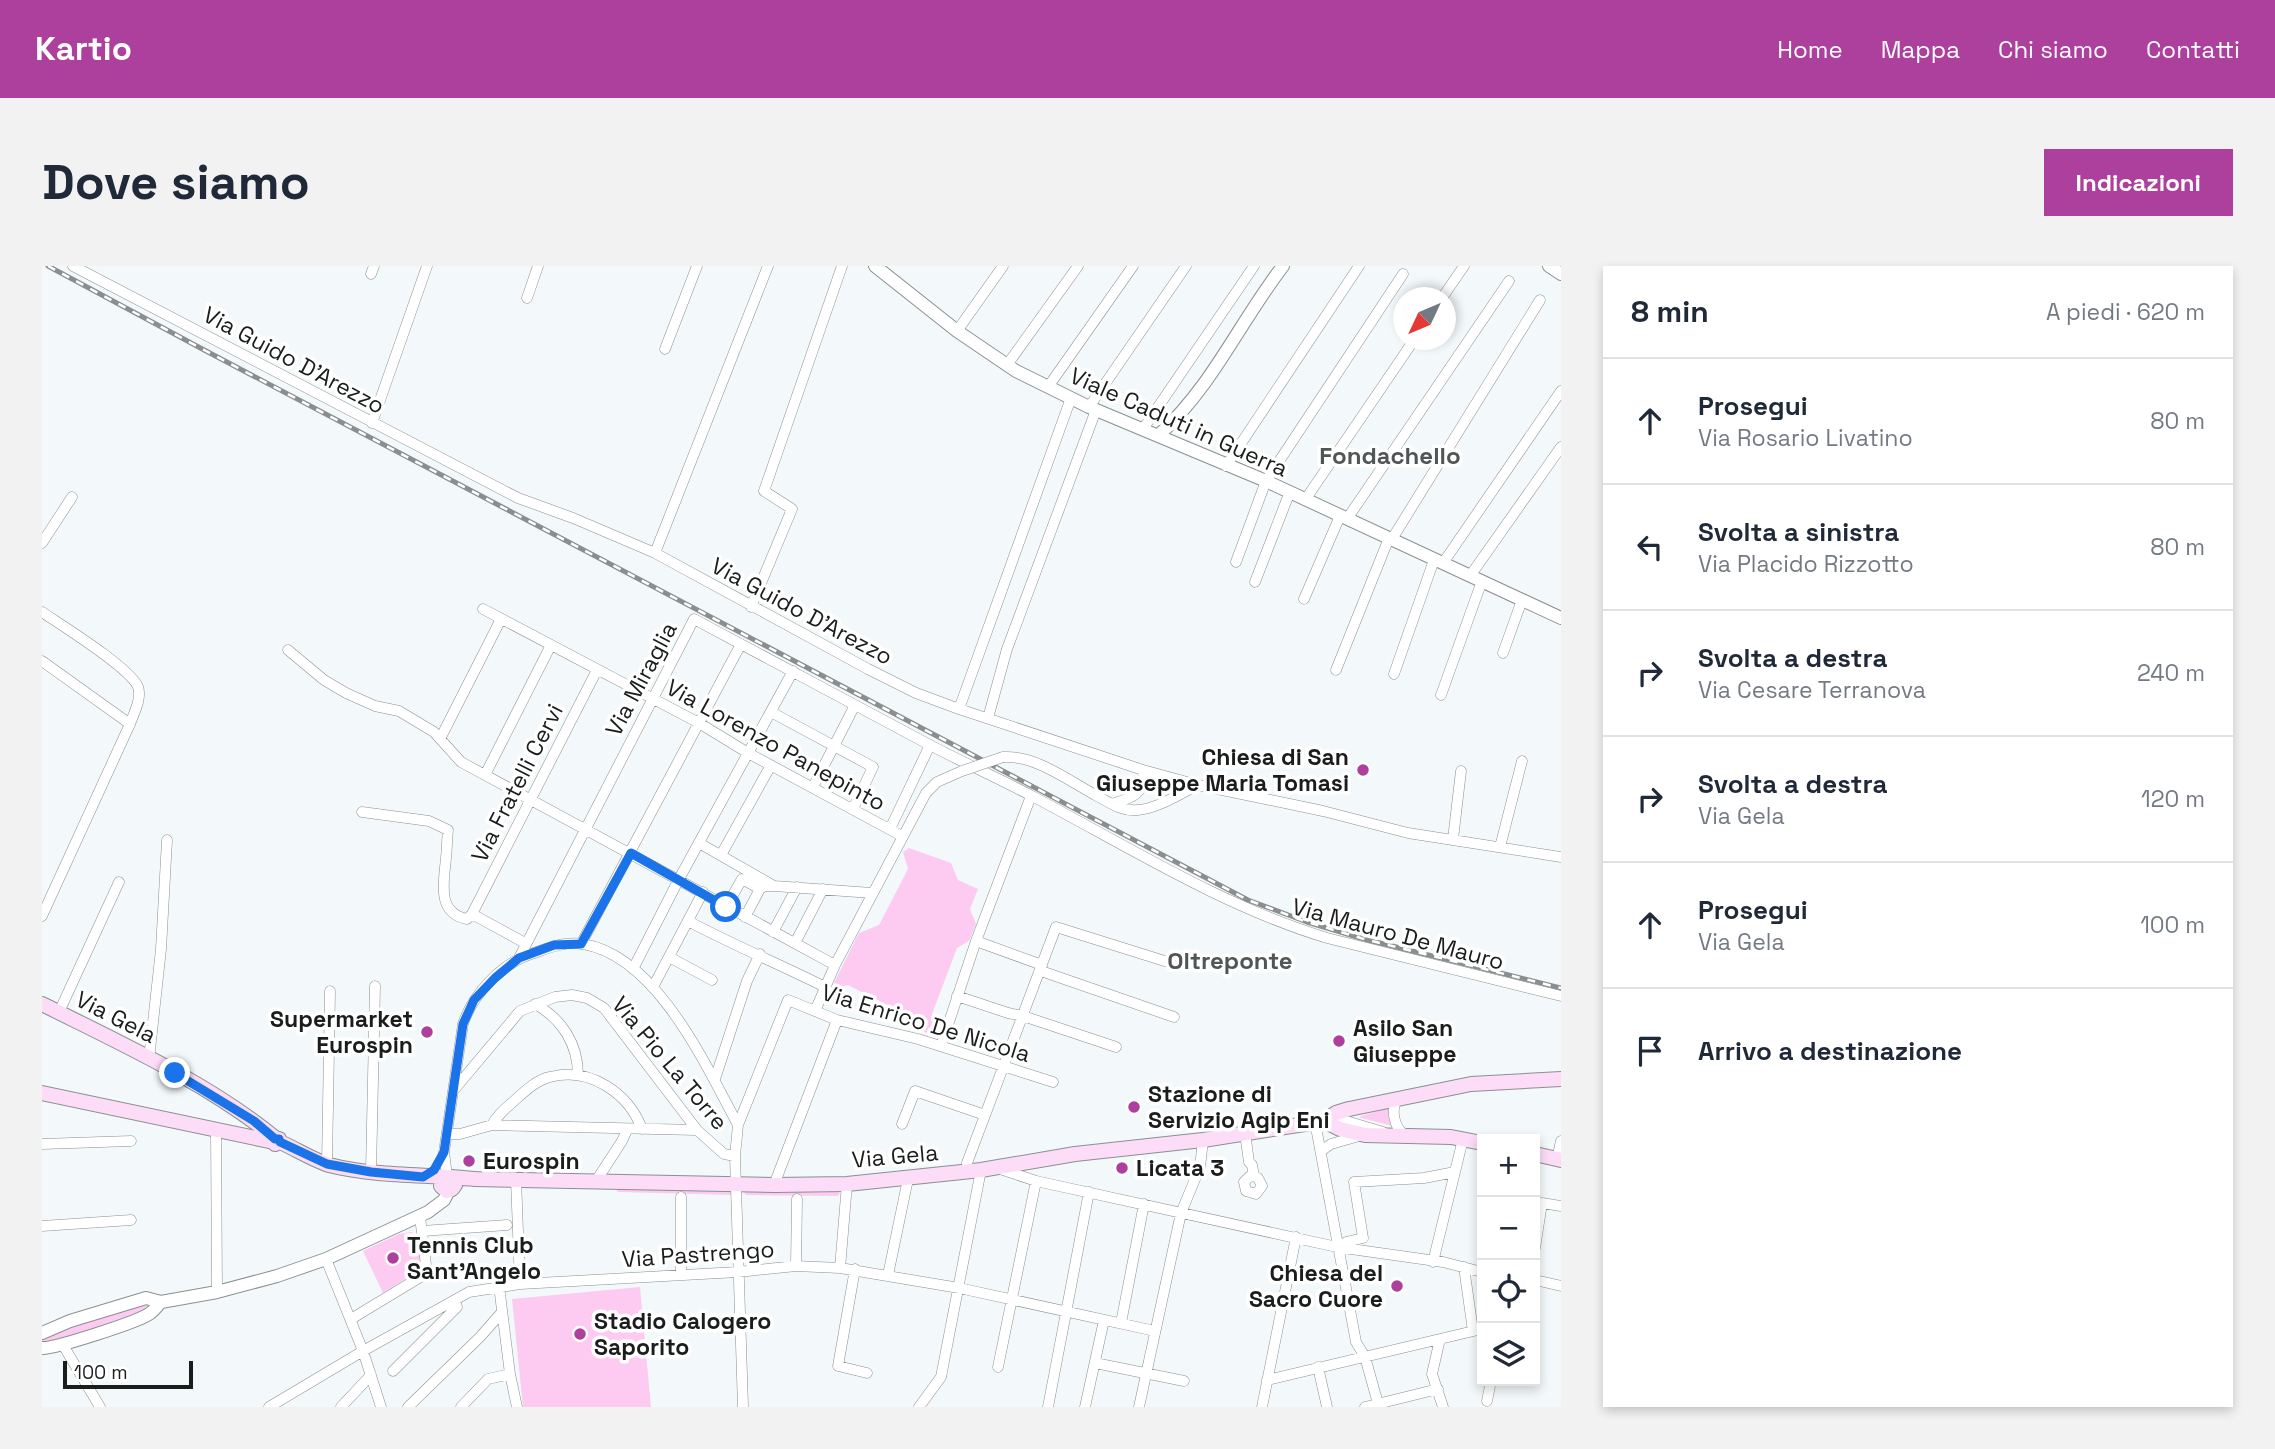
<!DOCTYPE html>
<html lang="it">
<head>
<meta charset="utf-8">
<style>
	:root { --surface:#fff; --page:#f2f2f3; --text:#1f2937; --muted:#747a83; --line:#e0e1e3; --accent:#ad3f9d }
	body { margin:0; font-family:"Space Grotesk",sans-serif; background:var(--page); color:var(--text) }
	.controls { position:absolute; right:21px; bottom:21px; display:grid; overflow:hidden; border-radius:0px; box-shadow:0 4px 10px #0003 }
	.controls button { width:63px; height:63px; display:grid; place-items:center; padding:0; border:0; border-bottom:2px solid var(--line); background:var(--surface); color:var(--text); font:35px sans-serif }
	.compass { position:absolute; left:1351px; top:21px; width:63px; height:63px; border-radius:50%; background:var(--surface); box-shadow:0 4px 10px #0003; rotate:226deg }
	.scale { position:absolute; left:21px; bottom:18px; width:130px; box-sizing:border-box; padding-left:7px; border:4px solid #1b1d1d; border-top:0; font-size:19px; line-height:24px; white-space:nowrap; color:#1b1d1d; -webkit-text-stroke:5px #fff; paint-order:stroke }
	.stop { position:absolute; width:21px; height:21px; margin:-16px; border:5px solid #1a73e8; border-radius:50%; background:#fff }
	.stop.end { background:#1a73e8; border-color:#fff; box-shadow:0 2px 7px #0008 }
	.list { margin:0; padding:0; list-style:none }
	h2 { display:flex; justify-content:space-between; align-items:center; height:91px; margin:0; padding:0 28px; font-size:30px }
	h2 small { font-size:23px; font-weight:400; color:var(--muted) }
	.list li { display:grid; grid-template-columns:46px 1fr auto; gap:21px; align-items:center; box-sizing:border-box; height:126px; padding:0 28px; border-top:2px solid var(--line) }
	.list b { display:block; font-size:26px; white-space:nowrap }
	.list p { margin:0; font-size:23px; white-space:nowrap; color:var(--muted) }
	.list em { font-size:23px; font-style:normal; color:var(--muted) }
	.icon { flex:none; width:38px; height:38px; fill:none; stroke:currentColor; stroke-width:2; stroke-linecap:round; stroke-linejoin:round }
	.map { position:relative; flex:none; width:1519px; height:1141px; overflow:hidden; border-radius:0px }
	header { display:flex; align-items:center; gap:42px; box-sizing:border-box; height:98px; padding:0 35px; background:var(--accent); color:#fff }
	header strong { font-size:33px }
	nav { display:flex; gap:38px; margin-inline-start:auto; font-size:24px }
	.intro { display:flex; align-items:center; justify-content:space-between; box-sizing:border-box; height:168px; padding:0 42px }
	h1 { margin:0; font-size:49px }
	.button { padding:18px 32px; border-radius:0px; background:var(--accent); color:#fff; font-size:24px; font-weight:700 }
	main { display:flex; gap:42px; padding:0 42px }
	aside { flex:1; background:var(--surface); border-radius:0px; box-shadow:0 4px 10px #0003 }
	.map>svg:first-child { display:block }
	.green { fill:#fdcaf2 }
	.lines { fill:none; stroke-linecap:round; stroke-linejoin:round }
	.minor-casing { stroke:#8a9090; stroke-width:11 }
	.tertiary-casing { stroke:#8a9090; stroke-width:14 }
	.secondary-casing { stroke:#8a9090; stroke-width:16 }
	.minor { stroke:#fff; stroke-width:10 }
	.tertiary { stroke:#fff; stroke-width:12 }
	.secondary { stroke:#fddcf7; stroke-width:14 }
	.rail-casing { stroke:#8a8e8f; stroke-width:5 }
	.rail { stroke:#fff; stroke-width:2.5; stroke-dasharray:8; stroke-linecap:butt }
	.minor-bridge-casing { stroke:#8a9090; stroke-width:11; stroke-linecap:butt }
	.minor-bridge { stroke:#fff; stroke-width:10 }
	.route { stroke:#1a73e8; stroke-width:9 }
	.poi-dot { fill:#ad3f9d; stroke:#fff; stroke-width:2.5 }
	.labels { text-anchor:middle; stroke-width:7; stroke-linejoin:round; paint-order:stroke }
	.street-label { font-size:23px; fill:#1b1d1d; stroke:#fff }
	.poi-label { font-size:23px; font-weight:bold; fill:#1b1d1d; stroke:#fff; text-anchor:start }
	.neighbourhood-label { font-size:24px; font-weight:bold; fill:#505555; stroke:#fff }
</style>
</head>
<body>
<header>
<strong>Kartio</strong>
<nav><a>Home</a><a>Mappa</a><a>Chi siamo</a><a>Contatti</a></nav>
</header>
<div class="intro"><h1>Dove siamo</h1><a class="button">Indicazioni</a></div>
<main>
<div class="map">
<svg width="1519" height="1141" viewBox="0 0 1519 1141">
	<rect width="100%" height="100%" fill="#f3f9fa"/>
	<!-- green -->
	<path class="green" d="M867 582 909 597 916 614 936 623 928 643 934 658 927 675 915 682 890 748 896 759 893 766 887 768 881 765 879 756 806 719 799 721 792 717 817 667 837 659 866 603 861 586Z
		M1346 842 1350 860 1316 851Z
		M576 922 690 925V929L576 926 574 924Z
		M704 925 796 926 798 927 796 930 704 929 702 927Z
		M370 966 377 978 378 997 371 1002 373 1007 341 1027 321 985 357 968Z
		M598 1021 609 1141H481L470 1033Z
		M95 1040H107L103 1047 0 1079V1074L52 1052Z"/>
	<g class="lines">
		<!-- minor casing -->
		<g class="minor-casing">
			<path id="minor" d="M31 0 476 232 531 252 613 287 826 403 874 427 917 443 1101 504 1156 519 1281 545 1366 567 1519 591
				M329 8 332 0
				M485 32 496 0
				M1400 32 1422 0
				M915 65 961 0
				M623 83 655 0
				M965 99 1036 0
				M1006 121 1091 0
				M1047 141 1144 0
				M330 157 385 0
				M1101 163 1212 0
				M1184 200 1317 0
				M1263 234 1372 74
				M1305 253 1467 15
				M1350 273 1498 34
				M0 277 30 231
				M613 287 726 0
				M1194 296 1224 215 1361 8
				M1401 297 1519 125
				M1428 310 1519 181
				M1213 316 1247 228
				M1262 333 1298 250
				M709 341 750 243 722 225 800 0
				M441 343 657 457 706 487 860 570
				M0 346C19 359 89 402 96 421 100 432 92 447 88 458L0 650
				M246 384 282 414 304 427 333 440 357 445 392 466 419 496 793 699
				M1461 387 1480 334
				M0 395 88 458
				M1294 404 1347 272
				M1352 408 1392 294
				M1399 429 1440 315
				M917 443 1029 132
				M729 446 831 501 811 543
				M946 452 965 383 1054 144
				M398 473 459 353
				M961 491C994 489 1027 515 1055 530 1068 537 1081 546 1096 544 1117 542 1137 528 1156 519
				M443 509 509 379
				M771 521 813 439
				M1070 538C1090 532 1104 528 1101 504
				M320 546 387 555 406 564C405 573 405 583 404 592 402 615 394 647 425 653L430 648
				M848 563 888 479
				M1411 573 1419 505
				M657 577 732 620 830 627
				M1458 581 1480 495
				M679 589 729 499
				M684 641 700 613 718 623 722 620H732
				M430 648 555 404
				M430 648 483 677
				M703 651 718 623
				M646 655C691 679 737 698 783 721
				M731 666 755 621
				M934 675 1000 699
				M753 677 781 623
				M539 678 699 378
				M627 691 670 714
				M477 692 652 353C730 395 808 436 886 478 920 496 956 512 990 530 1087 581 1180 640 1285 672L1519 730
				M591 703 637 613 751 405
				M999 705 1132 751
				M611 721 661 626
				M915 730 966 747 981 750 1074 781
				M493 738C520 753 536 778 536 809
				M773 745 793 699 884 527 895 516 920 505
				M17 746 77 616
				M899 780 934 675 989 530
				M107 793 119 683 125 574
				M673 813 705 715 718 688
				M411 825 478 745 513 731 530 729 545 732 562 742 655 864 682 888 693 890
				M1356 832C1348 843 1352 862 1363 869
				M1294 847 1301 854 1341 866
				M1273 856 1314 1076 1323 1091 1337 1141
				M860 858 873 825 943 849
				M450 859C455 849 463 843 472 835 482 826 494 814 508 811 548 800 587 828 600 863
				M174 864 175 1026
				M1203 867 1207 896 1210 899 1212 910 1216 912 1220 920 1214 928 1204 925 1202 916 1207 911 1212 910
				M405 868H418L450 859 655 864
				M0 878 89 875
				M1279 885 1289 878 1317 870
				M1515 893 1519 875
				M285 898 288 725
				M955 902 994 915 1295 981 1401 996 1440 1006
				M329 906 333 720
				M925 906V897L1014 661 1129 697
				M405 910 402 886 421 758C431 728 459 698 489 688 507 682 522 675 541 678 615 690 664 800 696 859
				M474 913 478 1018
				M554 915 580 875 585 864
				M732 919 795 754
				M0 960 89 954
				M380 965 465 959
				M1304 981V976L1321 972 1312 916 1382 912 1413 906
				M1493 982 1500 937 1519 940
				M284 993 321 1085 339 1141
				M1391 996 1421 873
				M754 1000 755 933
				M1422 1001 1431 1065
				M798 1002 805 918
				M813 1003 796 1100 825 1107
				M639 1009V931
				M846 1009 866 913
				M1493 1014 1519 1020
				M457 1020 468 1108 475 1141
				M309 1053 385 1007 378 951
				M1079 1057 1102 938
				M1398 1073 1390 1108 1401 1141
				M21 1079 58 1141
				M1053 1097 1142 1115
				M956 1101 994 915
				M1276 1101 1285 1141
				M351 1105 415 1041 413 1034
				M1225 1114 1440 1063
				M1445 1135 1449 1115
				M227 1141 321 1085 427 1026 478 1018 696 1006 754 1000 798 1002 917 1022 1113 1065
				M299 1141 329 1109
				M366 1141 438 1071 460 1046
				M419 1141 446 1113 468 1108
				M701 1141 693 890 696 859 746 734 795 754 876 773 1011 816
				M877 1141 899 1111 939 904
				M1006 1141 1047 926
				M1043 1141 1062 1054
				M1097 1141 1139 947 1158 901 1161 874
				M1220 1141 1254 971
				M1323 1141 1396 1123"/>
		</g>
		<!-- tertiary casing -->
		<g class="tertiary-casing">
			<path id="tertiary" d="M833 0 915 65 974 105 1047 141 1224 215 1519 352
				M1507 0 1519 8
				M1117 169C1172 118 1197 57 1241 0
				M0 1067 28 1055 104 1032 119 1036 175 1026 235 1010 284 993 386 946 402 934 407 924
				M0 1082C12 1083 95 1056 107 1048 112 1045 115 1040 119 1036"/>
		</g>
		<!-- secondary casing -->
		<g class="secondary-casing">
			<path id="secondary" d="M0 738C76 776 168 818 233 872L237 873 238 876
				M0 827 232 876
				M1282 855 1294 847 1307 843 1429 818 1519 813
				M1282 855 1298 863 1323 869 1409 871 1440 877
				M233 872V878L238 876C254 883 271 894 287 899 335 911 385 908 433 913L732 919 805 918 939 904 1033 888 1161 874 1282 855
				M1493 888 1519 894
				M401 911 399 920 405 925 410 923 413 919 410 911"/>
		</g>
		<!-- minor -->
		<use href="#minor" class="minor"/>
		<!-- tertiary -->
		<use href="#tertiary" class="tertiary"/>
		<!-- secondary -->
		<use href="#secondary" class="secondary"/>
		<!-- rail casing -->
		<g class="rail-casing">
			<path id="rail" d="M6 0 164 85 1206 634 1265 656 1322 673 1519 722"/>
		</g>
		<!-- rail -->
		<use href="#rail" class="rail"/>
		<!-- minor-bridge casing -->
		<g class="minor-bridge-casing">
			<path id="minor-bridge" d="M920 505 961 491"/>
		</g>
		<!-- minor-bridge -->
		<use href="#minor-bridge" class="minor-bridge"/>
	</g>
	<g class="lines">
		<!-- route -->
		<path class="route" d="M133 807 212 855 233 873H237L238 876 285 898 329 906 381 911 392 904 402 886 421 758 432 734 453 712 477 692 512 679 539 678 589 587 684 641"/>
	</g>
	<!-- markers -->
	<g class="poi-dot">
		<circle cx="1321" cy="504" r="7"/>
		<circle cx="385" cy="766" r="7"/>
		<circle cx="1297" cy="775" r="7"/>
		<circle cx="1092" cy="841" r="7"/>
		<circle cx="427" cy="895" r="7"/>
		<circle cx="1080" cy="902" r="7"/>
		<circle cx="351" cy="992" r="7"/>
		<circle cx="1355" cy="1020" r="7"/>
		<circle cx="538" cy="1068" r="7"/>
	</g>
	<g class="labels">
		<!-- street labels -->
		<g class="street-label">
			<text transform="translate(252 94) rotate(28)" y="8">Via Guido D'Arezzo</text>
			<text transform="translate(1137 156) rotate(24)" y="8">Viale Caduti in Guerra</text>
			<text transform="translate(760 345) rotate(28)" y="8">Via Guido D'Arezzo</text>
			<text transform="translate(599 413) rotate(-62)" y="8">Via Miraglia</text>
			<text transform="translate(734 479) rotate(29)" y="8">Via Lorenzo Panepinto</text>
			<text transform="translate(475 517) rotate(-63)" y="8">Via Fratelli Cervi</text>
			<text transform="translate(1356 668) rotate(15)" y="8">Via Mauro De Mauro</text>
			<text transform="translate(74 751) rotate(27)" y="8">Via Gela</text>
			<text transform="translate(884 757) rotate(17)" y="8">Via Enrico De Nicola</text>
			<text transform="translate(628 797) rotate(50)" y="8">Via Pio La Torre</text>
			<text transform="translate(853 890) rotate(-5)" y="8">Via Gela</text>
			<text transform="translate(656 988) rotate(-4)" y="8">Via Pastrengo</text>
		</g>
		<!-- poi labels -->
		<g class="poi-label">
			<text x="1307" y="499" text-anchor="end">Chiesa di San<tspan x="1307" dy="26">Giuseppe Maria Tomasi</tspan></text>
			<text x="371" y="761" text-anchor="end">Supermarket<tspan x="371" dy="26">Eurospin</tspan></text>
			<text x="1311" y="770">Asilo San<tspan x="1311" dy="26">Giuseppe</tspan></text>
			<text x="1106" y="836">Stazione di<tspan x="1106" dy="26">Servizio Agip Eni</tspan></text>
			<text x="441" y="903">Eurospin</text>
			<text x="1094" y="910">Licata 3</text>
			<text x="365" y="987">Tennis Club<tspan x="365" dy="26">Sant'Angelo</tspan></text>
			<text x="1341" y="1015" text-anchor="end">Chiesa del<tspan x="1341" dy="26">Sacro Cuore</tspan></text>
			<text x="552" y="1063">Stadio Calogero<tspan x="552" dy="26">Saporito</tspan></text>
		</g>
		<!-- neighbourhood labels -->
		<g class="neighbourhood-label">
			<text x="1348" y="198">Fondachello</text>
			<text x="1188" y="703">Oltreponte</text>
		</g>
	</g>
</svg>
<div class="controls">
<button>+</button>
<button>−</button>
<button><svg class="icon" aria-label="locate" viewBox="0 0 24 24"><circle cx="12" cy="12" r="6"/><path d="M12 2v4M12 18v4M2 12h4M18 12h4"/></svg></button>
<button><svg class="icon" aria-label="layers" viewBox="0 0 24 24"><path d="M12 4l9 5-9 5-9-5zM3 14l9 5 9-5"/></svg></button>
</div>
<svg class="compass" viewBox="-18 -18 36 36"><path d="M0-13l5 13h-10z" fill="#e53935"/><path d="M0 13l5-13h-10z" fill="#747a83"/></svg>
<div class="scale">100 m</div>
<div class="stop" style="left:684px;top:641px"></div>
<div class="stop end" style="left:133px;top:807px"></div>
</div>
<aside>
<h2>8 min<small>A piedi · 620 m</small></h2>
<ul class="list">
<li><svg class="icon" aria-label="ahead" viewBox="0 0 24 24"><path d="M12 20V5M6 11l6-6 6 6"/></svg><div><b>Prosegui</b><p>Via Rosario Livatino</p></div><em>80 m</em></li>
<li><svg class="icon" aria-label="left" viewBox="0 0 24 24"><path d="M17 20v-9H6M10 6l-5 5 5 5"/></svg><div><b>Svolta a sinistra</b><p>Via Placido Rizzotto</p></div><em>80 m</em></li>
<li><svg class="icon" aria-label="right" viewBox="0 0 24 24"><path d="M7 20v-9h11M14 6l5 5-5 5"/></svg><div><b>Svolta a destra</b><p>Via Cesare Terranova</p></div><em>240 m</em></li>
<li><svg class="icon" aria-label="right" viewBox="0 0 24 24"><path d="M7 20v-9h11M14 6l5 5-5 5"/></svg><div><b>Svolta a destra</b><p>Via Gela</p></div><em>120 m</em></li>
<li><svg class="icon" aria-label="ahead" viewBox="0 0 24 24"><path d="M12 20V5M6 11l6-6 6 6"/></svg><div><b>Prosegui</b><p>Via Gela</p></div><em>100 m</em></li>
<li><svg class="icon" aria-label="arrive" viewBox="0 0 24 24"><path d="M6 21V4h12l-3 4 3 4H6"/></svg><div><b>Arrivo a destinazione</b></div></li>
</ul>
</aside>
</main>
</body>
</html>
